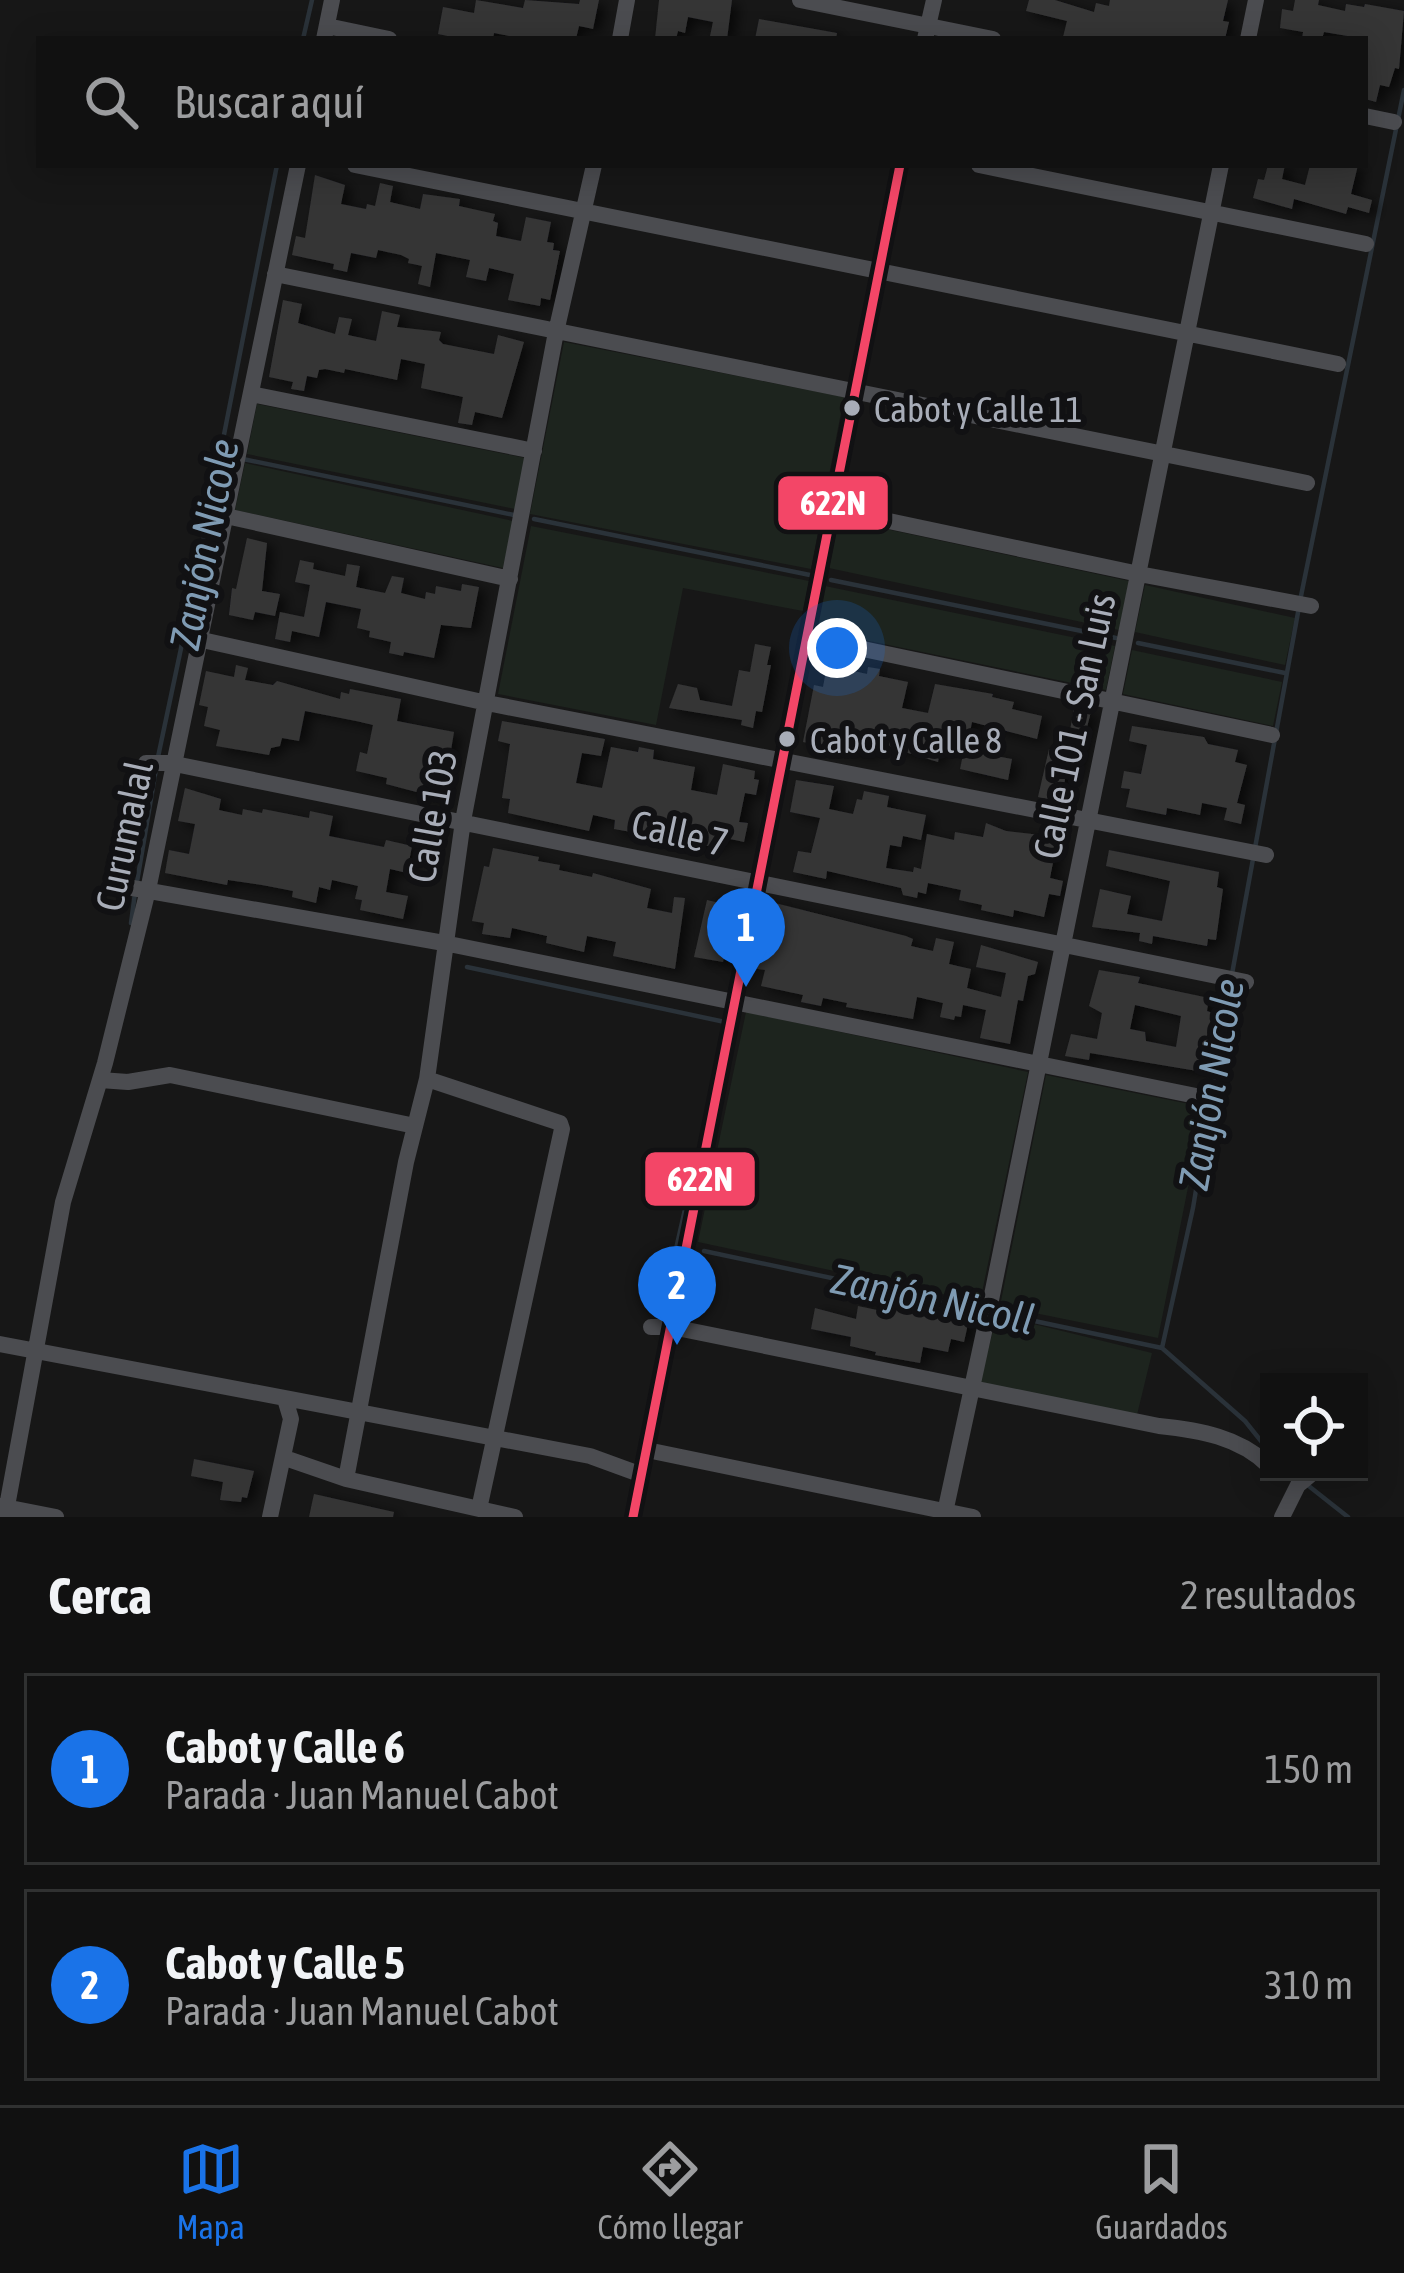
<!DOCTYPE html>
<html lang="es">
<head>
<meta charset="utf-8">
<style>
	:root { --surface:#111; --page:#1a1a1a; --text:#f1f3f6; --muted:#9c9d9f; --line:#303131; --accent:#1a73e8 }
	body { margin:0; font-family:"Asap Condensed",sans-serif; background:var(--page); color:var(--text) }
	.controls { position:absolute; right:36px; bottom:36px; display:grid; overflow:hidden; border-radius:0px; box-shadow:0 6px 30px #0003 }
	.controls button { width:108px; height:108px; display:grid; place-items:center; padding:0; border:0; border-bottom:3px solid var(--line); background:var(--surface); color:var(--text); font:60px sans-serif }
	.you { position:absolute; left:837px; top:648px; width:42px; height:42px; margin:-30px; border:9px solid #fff; border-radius:50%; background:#1a73e8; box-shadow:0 0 0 18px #1a73e833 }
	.badge { display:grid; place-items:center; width:78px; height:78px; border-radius:50%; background:var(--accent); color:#fff; font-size:39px; font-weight:700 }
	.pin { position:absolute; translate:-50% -99px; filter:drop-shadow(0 3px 6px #0008) }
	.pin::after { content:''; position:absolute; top:63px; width:42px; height:36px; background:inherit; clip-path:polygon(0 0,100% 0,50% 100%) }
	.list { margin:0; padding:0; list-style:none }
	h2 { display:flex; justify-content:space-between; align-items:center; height:156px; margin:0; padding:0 48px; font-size:51px }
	h2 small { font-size:39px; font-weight:400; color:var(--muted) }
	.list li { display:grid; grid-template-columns:78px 1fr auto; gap:36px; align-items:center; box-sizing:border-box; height:192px; margin:0 24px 24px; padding:0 24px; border:3px solid var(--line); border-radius:0px }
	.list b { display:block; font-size:45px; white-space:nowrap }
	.list p { margin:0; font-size:39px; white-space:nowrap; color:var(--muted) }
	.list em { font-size:39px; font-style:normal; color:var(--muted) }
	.icon { flex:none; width:66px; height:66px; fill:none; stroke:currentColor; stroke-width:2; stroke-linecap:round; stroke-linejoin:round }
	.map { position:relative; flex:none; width:1404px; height:1517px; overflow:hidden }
	.search { position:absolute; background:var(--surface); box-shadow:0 6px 30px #0003; left:36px; right:36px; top:36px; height:132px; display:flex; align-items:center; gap:30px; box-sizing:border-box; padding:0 42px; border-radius:0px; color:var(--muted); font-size:45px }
	.sheet { height:588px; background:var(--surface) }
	nav { display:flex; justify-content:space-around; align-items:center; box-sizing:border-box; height:168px; border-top:3px solid var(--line); background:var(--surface); font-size:33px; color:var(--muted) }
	nav a { display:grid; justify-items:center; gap:6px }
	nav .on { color:var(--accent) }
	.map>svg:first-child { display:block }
	.green { fill:#1d241e }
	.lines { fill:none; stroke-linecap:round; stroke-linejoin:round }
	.stream { stroke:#2a3239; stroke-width:4.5 }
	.building { fill:#353536; fill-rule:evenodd; filter:url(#shadow) }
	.minor { stroke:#4b4c50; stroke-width:16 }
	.bus-1-casing { stroke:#111113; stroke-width:18 }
	.bus-1 { stroke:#f34667; stroke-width:9 }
	.bus-dot { fill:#a8adb8; stroke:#111113; stroke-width:4.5 }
	.labels { text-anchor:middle; stroke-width:12; stroke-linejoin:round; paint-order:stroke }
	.bus-label { font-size:36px; fill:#a8adb8; stroke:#111113; text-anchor:start }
	.street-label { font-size:39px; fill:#a8adb8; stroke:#111113 }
	.water-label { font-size:42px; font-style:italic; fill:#7f9bb3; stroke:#111113 }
	.line-badge { stroke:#111113; stroke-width:4.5 }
	.badge-label { font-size:33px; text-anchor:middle; font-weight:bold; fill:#fff }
</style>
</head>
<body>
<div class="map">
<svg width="1404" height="1517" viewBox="0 0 1404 1517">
	<defs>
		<filter id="shadow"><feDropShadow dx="7" dy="4" stdDeviation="6" flood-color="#0009"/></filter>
	</defs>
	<rect width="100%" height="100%" fill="#171717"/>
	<!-- green -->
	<path class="green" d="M564 342 844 397 811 569 530 514Z
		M257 404 525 458 515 509 247 454Z
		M245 463 513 521 503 568 235 510Z
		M839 519 1129 581 1119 630 829 568Z
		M531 526 809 581 803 611 683 588 656 725 498 694Z
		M1145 585 1295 618 1285 665 1135 632Z
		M825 586 1115 646 1106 690 816 630Z
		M1132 650 1282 682 1273 726 1123 694Z
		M746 1012 1028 1072 980 1302 698 1242Z
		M1046 1075 1204 1107 1158 1338 1000 1306Z
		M997 1315 1152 1353 1136 1419 980 1382Z"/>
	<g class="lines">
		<!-- stream -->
		<path class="stream" d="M303 39 312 0
			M243 459 514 515
			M534 519 810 575
			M831 580 1116 638
			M1301 596 1404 90
			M186 628 277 165
			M1138 643 1285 673
			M158 757 183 639
			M137 882 156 769
			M131 923 135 893
			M467 967 725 1022
			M1232 974 1299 607
			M1230 985 1193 1208 1162 1348 1245 1421 1269 1451
			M676 1249 688 1196
			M704 1251 1162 1348
			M1291 1472 1348 1517"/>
	</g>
	<!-- building -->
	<path class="building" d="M476 0 523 8 525 0 579 4 580 0H599L593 29 579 26 576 39H525L494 33 493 39H462L438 34 443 7 474 13Z
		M659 0H732L727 39 710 36 713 22 688 17 685 33 678 31 676 39H655Z
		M1029 0H1055L1094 12 1096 3 1109 6 1110 0H1228L1223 21 1229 22 1225 39H1075L1063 37 1067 21 1026 11Z
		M1295 0H1319L1318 5 1345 11 1346 4 1364 7 1365 4 1404 11 1399 69 1395 68 1389 87 1380 85 1376 102 1365 99V39L1324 32 1322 39H1302L1303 32 1280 28 1282 9 1293 11Z
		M759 19 837 33 836 39H755Z
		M1268 165H1285L1282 179 1305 185 1310 165H1358L1351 194 1372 200 1369 213 1348 207 1346 214 1294 199 1292 209 1253 198 1258 179 1264 180Z
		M315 175 345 185 341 204 366 209 367 204 375 206 380 183 393 186 390 202 420 209 423 194 460 199 459 206 495 214 493 221 498 223 496 236 521 241 526 217 551 222 547 242 554 243 553 250 560 251 550 300 541 298 540 306 508 300 514 274 489 268 486 281 466 277 470 260 436 253 430 287 418 284 422 266 408 263 409 259 401 255 378 250 376 258 351 253 347 272 333 269 334 264 292 255 296 236 305 238Z
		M283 300 302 304 298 323 335 334 339 317 352 319 348 335 376 341 382 311 400 315 397 327 441 332 439 340 443 344 494 354 498 335 524 342 502 418 475 412 472 425 458 423 463 397 421 388 425 364 401 359 397 380 345 369 344 373 325 369 319 370 317 378 307 376 304 391 291 389 293 382 269 377Z
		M247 538 267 543 262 591 280 594 275 616 255 612 253 620 229 615 232 588 236 589Z
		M300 560 314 563 313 569 345 576 347 564 360 566 356 587 385 593 392 576 404 578 401 593 425 599 426 592 435 594 436 586 461 591 462 584 479 587 471 628 441 625 434 658 404 652 403 656 389 653 391 642 369 637 370 631 357 628 361 609 326 602 319 637 292 631 290 642 275 639 280 612 304 617 310 585 295 582Z
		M755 644 771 647 767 665H771L762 712 756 711 753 728 741 725 742 720 669 708 678 684 697 688 700 700 732 706 739 670 750 672Z
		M236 665 248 668 245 680 273 685 277 681 340 699 341 692 349 694 350 689 401 699 397 721 454 732 443 799 386 784 387 778 356 771 360 752 367 754 373 725 356 721 305 711 299 741 282 738 280 746 271 748 269 755 216 746 220 730 204 726 208 707 199 705 206 671 234 677Z
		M827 665 867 674 868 667 880 669 879 676 908 682 902 708 928 713 935 684 993 694 992 697 1014 702 1012 709 1042 716 1037 739 972 722 967 747 942 742 938 762 875 743 872 755 803 742 814 685 823 687Z
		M1074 708 1091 712 1074 776 1066 774 1061 802 1038 797 1049 749 1066 753Z
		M502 721 605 739 601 756 582 753 576 783 602 788 611 747 638 752 639 747 654 750 653 759 695 767 691 790 717 795 723 764 755 771 754 779 759 780 756 795 745 793 739 822 748 823 744 842 721 837 719 848 614 829 615 820 593 815 589 831 508 813 510 799 502 798 510 744 498 741Z
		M1132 726 1204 737 1208 744 1238 750 1235 762 1247 765 1237 803 1245 805 1241 824 1224 820 1227 808 1202 803 1200 815 1167 808 1166 815 1126 807 1130 789 1121 788 1124 771 1141 774 1147 745 1129 741Z
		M964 750 1012 759 1008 780 960 769Z
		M796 780 834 786 829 809 853 814 857 799 862 800 864 791 889 796 887 807 926 815 921 840 903 836 901 847 890 845 886 868 913 872 914 867 921 869 927 834 954 840 955 832 983 837 986 823 1006 831 1058 837 1050 878 1063 881 1060 896 1049 894 1044 917 1014 910 1013 917 981 910 982 905 959 900 961 890 928 883 926 894 918 892 917 898 903 895 901 888 827 871 826 879 793 872 798 851 811 853 820 818 790 812Z
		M185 788 221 799 219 810 242 815 243 809 262 813 263 809 309 818 310 811 333 816 329 836 384 847 386 840 412 846 407 873 390 869 386 892 408 896 403 919 360 910 362 900 355 899 358 886 332 880 330 890 319 887 316 903 292 897 293 891 262 885 228 880 227 885 165 873 169 850 189 854 195 824 178 821Z
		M493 848 539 857 538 861 560 865 559 870 592 877 593 873 651 889 647 908 672 913 674 897 685 898 675 969 613 956 616 942 587 936 584 952 546 943 547 936 512 928 510 938 482 934 484 923 472 921 484 866 489 867Z
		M1109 850 1219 872 1217 887 1223 889 1216 940 1208 939 1207 946 1153 936 1152 944 1139 941 1140 933 1092 927 1100 889 1131 896 1127 914 1162 921 1170 881 1106 866Z
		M707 900 724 904 717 938 728 940 723 962 694 957Z
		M775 903 906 936 913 939 911 946 933 951 936 938 954 942 949 964 971 969 967 988 1001 997 1006 973 976 967 981 945 1038 962 1035 974 1028 976 1023 1001 1018 1000 1010 1044 980 1038 986 1010 963 1005 961 1017 955 1016 954 1020 940 1017 943 1003 917 997 913 1019 846 1007 847 1003 823 998 821 1006 801 1002 803 995 761 986 765 970 757 969 762 945 768 946Z
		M1099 970 1140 977 1138 983 1209 998 1207 1011 1213 1013 1207 1036 1211 1037 1203 1072 1090 1053 1089 1060 1065 1056 1071 1034 1097 1039 1102 1013 1089 1006ZM1135 1005 1181 1016 1176 1047 1146 1041 1145 1032 1130 1029Z
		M880 1293 970 1315 964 1342 951 1339 948 1352 923 1347 920 1363 875 1355 876 1352 850 1346 851 1337 811 1329 815 1308 856 1319 858 1306 877 1310Z
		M194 1459 254 1471 247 1498 242 1497 241 1502 220 1500 223 1482 191 1476Z
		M314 1494 394 1512 393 1517H309Z"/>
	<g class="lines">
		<!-- minor -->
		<path class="minor" d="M800 0 993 39
			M327 26 389 39
			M324 39 332 0
			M620 39 627 0
			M925 39 934 0
			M1248 39 1256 0
			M1365 116 1394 122
			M355 165 1338 364
			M979 165 1366 244
			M275 274 1307 483
			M251 394 534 451
			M832 509 1139 574 1311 606
			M226 516 510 579
			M175 634 487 703 1266 855
			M806 637 1272 735
			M146 763H170L1246 982
			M127 887 444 943 1196 1096
			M427 1079 560 1123 562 1129 479 1509
			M100 1080 128 1082 170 1075 415 1126
			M651 1327H672L1159 1426C1199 1430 1240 1437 1269 1466
			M0 1344 590 1456 642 1475
			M647 1450 973 1517
			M285 1458 346 1479 515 1517
			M346 1479 406 1162 427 1079 463 821 556 332 594 165
			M0 1506 56 1517
			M5 1517 63 1202 105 1063 148 890 298 165
			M270 1517 291 1419 285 1399
			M633 1517 900 165
			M944 1517 991 1300 1221 165
			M1282 1517 1298 1485 1310 1475"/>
		<!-- bus-1 casing -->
		<g class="bus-1-casing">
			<path id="bus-1" d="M633 1517 900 165"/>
		</g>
		<!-- bus-1 -->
		<use href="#bus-1" class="bus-1"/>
	</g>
	<!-- markers -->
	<g class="bus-dot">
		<circle cx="852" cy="408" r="10"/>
		<circle cx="787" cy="739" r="10"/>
	</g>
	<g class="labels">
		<!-- bus labels -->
		<g class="bus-label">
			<text x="874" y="422">Cabot y Calle 11</text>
			<text x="810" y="753">Cabot y Calle 8</text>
		</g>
		<!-- street labels -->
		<g class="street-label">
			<text transform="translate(1074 726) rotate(-78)" y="14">Calle 101 - San Luis</text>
			<text transform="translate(432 816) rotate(-80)" y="14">Calle 103</text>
			<text transform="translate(680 833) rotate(12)" y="14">Calle 7</text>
			<text transform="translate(124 836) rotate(-78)" y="14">Curumalal</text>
		</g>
		<!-- water labels -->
		<g class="water-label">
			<text transform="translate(204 544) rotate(-79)" y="15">Zanjón Nicole</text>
			<text transform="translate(1211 1084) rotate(-80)" y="15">Zanjón Nicole</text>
			<text transform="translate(933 1299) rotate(12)" y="15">Zanjón Nicoll</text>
		</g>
	</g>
	<g class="line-badge">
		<rect x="776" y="474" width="114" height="58" rx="12" fill="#f34667"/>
		<rect x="643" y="1150" width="114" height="58" rx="12" fill="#f34667"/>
	</g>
	<g class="badge-label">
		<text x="833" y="515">622N</text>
		<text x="700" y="1191">622N</text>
	</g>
</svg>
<div class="controls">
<button><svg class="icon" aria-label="locate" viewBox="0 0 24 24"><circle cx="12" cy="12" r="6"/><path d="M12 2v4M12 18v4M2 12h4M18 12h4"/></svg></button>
</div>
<div class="you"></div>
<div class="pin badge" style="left:746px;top:987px">1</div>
<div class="pin badge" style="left:677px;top:1345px">2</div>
<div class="search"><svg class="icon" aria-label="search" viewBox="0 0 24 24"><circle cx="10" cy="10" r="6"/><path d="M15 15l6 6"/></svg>Buscar aquí</div>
</div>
<section class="sheet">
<h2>Cerca<small>2 resultados</small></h2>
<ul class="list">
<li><span class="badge">1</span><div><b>Cabot y Calle 6</b><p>Parada · Juan Manuel Cabot</p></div><em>150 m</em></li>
<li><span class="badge">2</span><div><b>Cabot y Calle 5</b><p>Parada · Juan Manuel Cabot</p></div><em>310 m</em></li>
</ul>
</section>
<nav>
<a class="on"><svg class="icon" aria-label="map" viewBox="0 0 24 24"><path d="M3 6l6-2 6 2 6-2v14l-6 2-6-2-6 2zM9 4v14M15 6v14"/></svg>Mapa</a>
<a><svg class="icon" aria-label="directions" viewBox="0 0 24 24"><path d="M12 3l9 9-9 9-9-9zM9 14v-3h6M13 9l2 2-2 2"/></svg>Cómo llegar</a>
<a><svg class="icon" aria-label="saved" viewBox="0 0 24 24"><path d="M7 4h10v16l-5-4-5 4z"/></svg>Guardados</a>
</nav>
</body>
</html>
